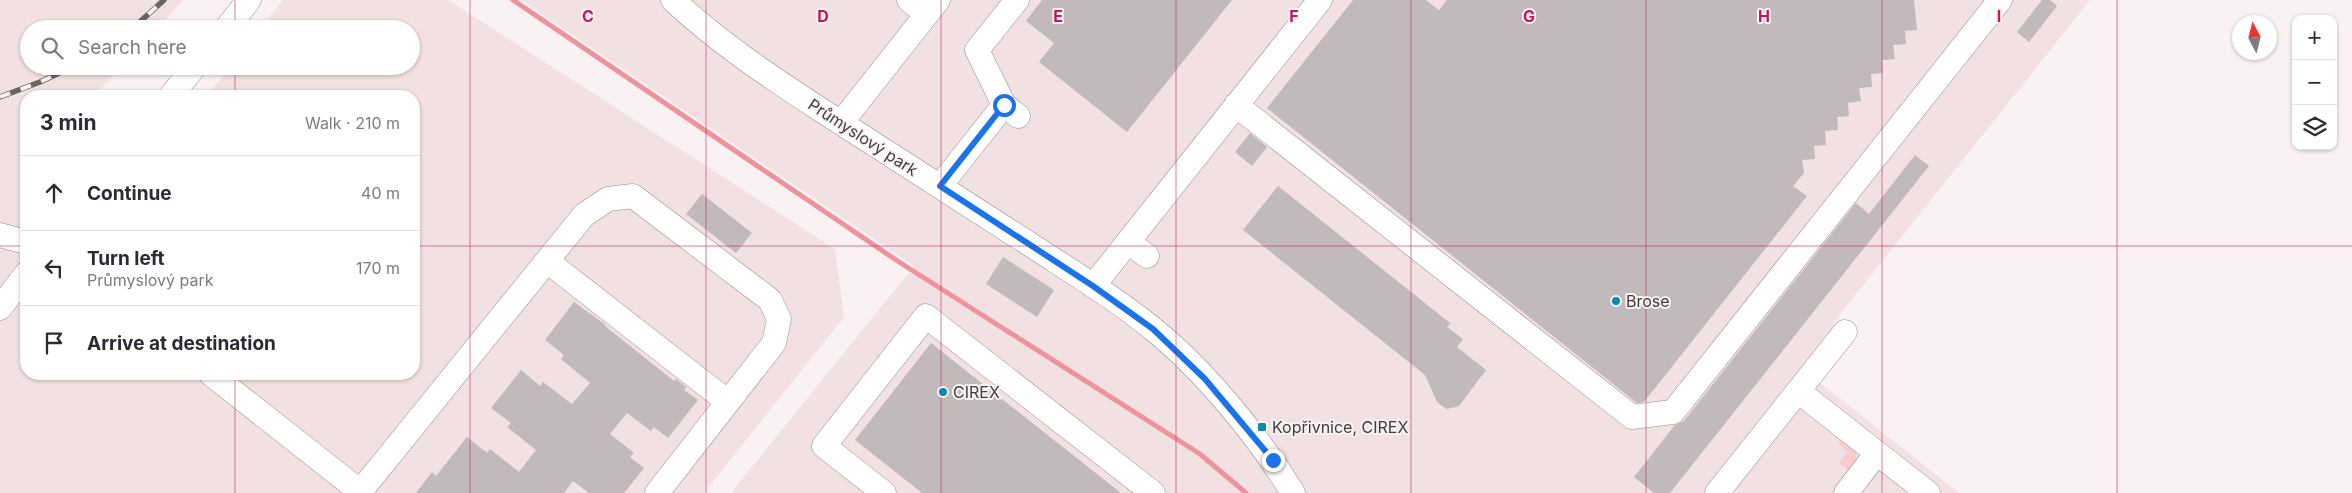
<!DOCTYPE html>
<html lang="en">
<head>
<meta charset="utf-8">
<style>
	:root { --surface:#fff; --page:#f2f2f3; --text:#2b2b33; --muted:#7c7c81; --line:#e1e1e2 }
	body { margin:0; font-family:Inter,sans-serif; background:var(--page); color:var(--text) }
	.controls { position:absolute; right:15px; top:15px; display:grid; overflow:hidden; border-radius:10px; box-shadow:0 1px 4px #0004 }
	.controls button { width:45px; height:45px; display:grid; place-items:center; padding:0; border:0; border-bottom:1px solid var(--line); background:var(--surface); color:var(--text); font:25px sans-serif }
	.compass { position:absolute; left:2232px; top:15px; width:45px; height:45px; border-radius:50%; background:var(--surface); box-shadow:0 1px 4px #0004; rotate:353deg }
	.stop { position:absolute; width:15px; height:15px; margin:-11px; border:4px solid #1a73e8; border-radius:50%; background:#fff }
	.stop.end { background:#1a73e8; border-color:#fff; box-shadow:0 1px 5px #0008 }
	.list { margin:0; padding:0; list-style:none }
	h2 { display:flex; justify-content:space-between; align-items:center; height:65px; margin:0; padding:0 20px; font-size:21px }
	h2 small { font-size:16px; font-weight:400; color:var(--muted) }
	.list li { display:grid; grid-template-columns:32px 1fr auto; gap:15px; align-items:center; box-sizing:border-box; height:75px; padding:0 20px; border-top:1px solid var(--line) }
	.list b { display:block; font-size:19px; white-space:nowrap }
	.list p { margin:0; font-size:16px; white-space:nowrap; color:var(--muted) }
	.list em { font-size:16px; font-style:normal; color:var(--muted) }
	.icon { flex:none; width:28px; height:28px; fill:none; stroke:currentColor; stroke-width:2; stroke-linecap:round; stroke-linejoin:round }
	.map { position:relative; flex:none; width:2352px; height:493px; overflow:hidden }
	.search { position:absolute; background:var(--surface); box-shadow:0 1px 4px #0004; left:20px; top:20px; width:400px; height:55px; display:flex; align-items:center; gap:12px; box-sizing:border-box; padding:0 18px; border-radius:28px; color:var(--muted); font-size:19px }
	.panel { position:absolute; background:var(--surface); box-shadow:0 1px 4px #0004; left:20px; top:90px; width:400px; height:290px; border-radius:20px }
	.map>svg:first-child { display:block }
	.built { fill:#f2e1e2 }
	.green { fill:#facacf }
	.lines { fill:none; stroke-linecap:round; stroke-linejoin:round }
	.stream { stroke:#ee939e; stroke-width:5 }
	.building { fill:#c1b9ba }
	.minor-casing { stroke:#938c8d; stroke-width:25 }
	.minor { stroke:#fff; stroke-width:24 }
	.rail-casing { stroke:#696565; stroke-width:5.5 }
	.rail { stroke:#faf2f2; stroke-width:4; stroke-dasharray:11; stroke-linecap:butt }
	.route { stroke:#1a73e8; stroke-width:6 }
	.grid { fill:none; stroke:#c2185b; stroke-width:1; stroke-opacity:0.55 }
	.poi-dot { fill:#088cac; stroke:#faf2f2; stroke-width:2 }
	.labels { text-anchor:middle; stroke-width:4; stroke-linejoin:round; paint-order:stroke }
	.street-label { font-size:16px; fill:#3f3c3c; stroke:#faf2f2 }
	.poi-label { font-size:16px; fill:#3f3c3c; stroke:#faf2f2; text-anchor:start }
	.grid-label { font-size:16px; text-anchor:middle; font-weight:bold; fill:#c2185b; stroke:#faf2f2; stroke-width:4; stroke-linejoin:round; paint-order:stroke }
</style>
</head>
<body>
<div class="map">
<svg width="2352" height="493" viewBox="0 0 2352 493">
	<rect width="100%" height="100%" fill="#faf2f2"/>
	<!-- built -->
	<path class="built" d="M0 0H183L157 29H29V66H122L94 96H26V374H414V96H207L231 66H411V29H260L283 0H448L835 249 844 317 704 493H0Z
		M521 0H2090L1833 323 1852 338 1818 381 1959 493H731L914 266Z"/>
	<!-- green -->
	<path class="green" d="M1842 439 1856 452V463L1851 473 1839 463 1848 452 1838 443Z"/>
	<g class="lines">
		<!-- stream -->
		<path class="stream" d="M513 0 896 260 1200 454 1246 493"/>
	</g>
	<!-- building -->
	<path class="building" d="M1042 0H1232L1127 132 1039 62 1054 43 1026 21Z
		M1353 0H1426L1439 10 1447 0H1914L1917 30 1905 31 1906 44 1893 45 1895 59 1882 60 1883 73 1871 74 1872 87 1859 88 1861 101 1848 103 1849 116 1837 117 1838 130 1825 131 1826 145 1814 146 1815 159 1802 160 1804 173 1793 186 1807 196 1644 402 1637 403 1267 108Z
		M2042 0H2050L2057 6 2029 42 2017 32Z
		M1250 133 1267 147 1252 166 1235 152Z
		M1915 155 1929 166 1670 493H1654L1634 477 1675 425 1684 421 1856 203 1869 214Z
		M1278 186 1450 323 1447 327 1463 339 1457 347 1486 370 1459 406 1447 409 1442 406 1437 402 1425 375 1243 230Z
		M702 194 752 233 736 253 686 214Z
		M1003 257 1054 290 1037 317 986 284Z
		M574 302 606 325 605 326 674 381 676 379 686 387 684 390 698 400 668 438 654 427 651 431 627 413 610 434 634 453 630 457 644 468 624 493H589L573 481 564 493H416L432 472 436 476 467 437 487 453 490 449 519 472 536 450 507 427 511 423 491 408 521 370 540 386 543 382 572 404 590 383 561 359 564 355 545 340Z
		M931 343 1121 493H922L855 440Z"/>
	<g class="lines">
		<!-- minor casing -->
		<g class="minor-casing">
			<path id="minor" d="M673 0C718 42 770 77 821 110 891 155 961 200 1031 245 1072 272 1115 298 1153 329 1204 370 1259 437 1293 493
				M909 0 927 14
				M226 29 249 0
				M171 96 195 66
				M1004 105 977 50 1017 0
				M1236 105 1632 417 1673 412 2000 0
				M841 123 938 0
				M940 186 1004 105 1018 116
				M0 235 26 242
				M1128 242 1147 256
				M547 261 728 402
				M1093 286 1320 0
				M0 308 26 274
				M211 374 362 493
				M1798 391 1928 493
				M359 493 584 215 608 199 633 196 770 300 779 319 774 343 657 493
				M884 493 824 446 926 316 1153 493
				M1717 493 1845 332
				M1846 493 1877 453"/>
		</g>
		<!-- minor -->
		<use href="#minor" class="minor"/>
		<!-- rail casing -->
		<g class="rail-casing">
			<path id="rail" d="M132 29 164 0
				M0 97 40 82 74 66"/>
		</g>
		<!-- rail -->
		<use href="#rail" class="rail"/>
	</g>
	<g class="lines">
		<!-- route -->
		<path class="route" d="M1004 105 940 186 1093 286 1153 329 1205 379 1273 460"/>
	</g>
	<!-- grid -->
	<path class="grid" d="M235 0V29M470 0V493M706 0V493M941 0V493M1176 0V493M1411 0V493M1646 0V493M1882 0V493M2117 0V493M235 66V96M0 246H26M414 246H2352M235 374V493"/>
	<!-- markers -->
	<g class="poi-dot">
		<circle cx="1616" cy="301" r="5"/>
		<circle cx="943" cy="392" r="5"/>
		<rect x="1257" y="422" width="10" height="10" rx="2.5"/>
	</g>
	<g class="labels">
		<!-- street labels -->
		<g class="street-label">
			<text transform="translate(863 137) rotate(33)" y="6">Průmyslový park</text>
		</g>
		<!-- poi labels -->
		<g class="poi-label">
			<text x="1626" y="307">Brose</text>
			<text x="953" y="398">CIREX</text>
			<text x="1272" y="433">Kopřivnice, CIREX</text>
		</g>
	</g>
	<g class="grid-label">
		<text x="588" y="22">C</text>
		<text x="823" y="22">D</text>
		<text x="1058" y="22">E</text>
		<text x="1294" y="22">F</text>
		<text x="1529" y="22">G</text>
		<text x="1764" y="22">H</text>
		<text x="1999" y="22">I</text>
	</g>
</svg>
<div class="controls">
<button>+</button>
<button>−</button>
<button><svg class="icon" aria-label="layers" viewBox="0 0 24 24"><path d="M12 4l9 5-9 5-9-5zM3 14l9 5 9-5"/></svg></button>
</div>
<svg class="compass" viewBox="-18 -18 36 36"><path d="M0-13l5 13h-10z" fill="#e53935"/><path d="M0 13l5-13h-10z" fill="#7c7c81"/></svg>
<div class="stop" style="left:1004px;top:105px"></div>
<div class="stop end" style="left:1273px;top:460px"></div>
<div class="search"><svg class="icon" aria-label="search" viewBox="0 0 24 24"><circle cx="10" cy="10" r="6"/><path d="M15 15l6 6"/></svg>Search here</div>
<section class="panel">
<h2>3 min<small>Walk · 210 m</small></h2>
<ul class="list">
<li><svg class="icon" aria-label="ahead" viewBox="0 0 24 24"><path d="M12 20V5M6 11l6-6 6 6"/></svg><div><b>Continue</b></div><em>40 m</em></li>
<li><svg class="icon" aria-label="left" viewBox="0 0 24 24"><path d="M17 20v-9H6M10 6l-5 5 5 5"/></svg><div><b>Turn left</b><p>Průmyslový park</p></div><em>170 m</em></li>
<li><svg class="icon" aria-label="arrive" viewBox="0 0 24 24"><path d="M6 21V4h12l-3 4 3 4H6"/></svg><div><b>Arrive at destination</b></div></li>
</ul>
</section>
</div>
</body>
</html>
